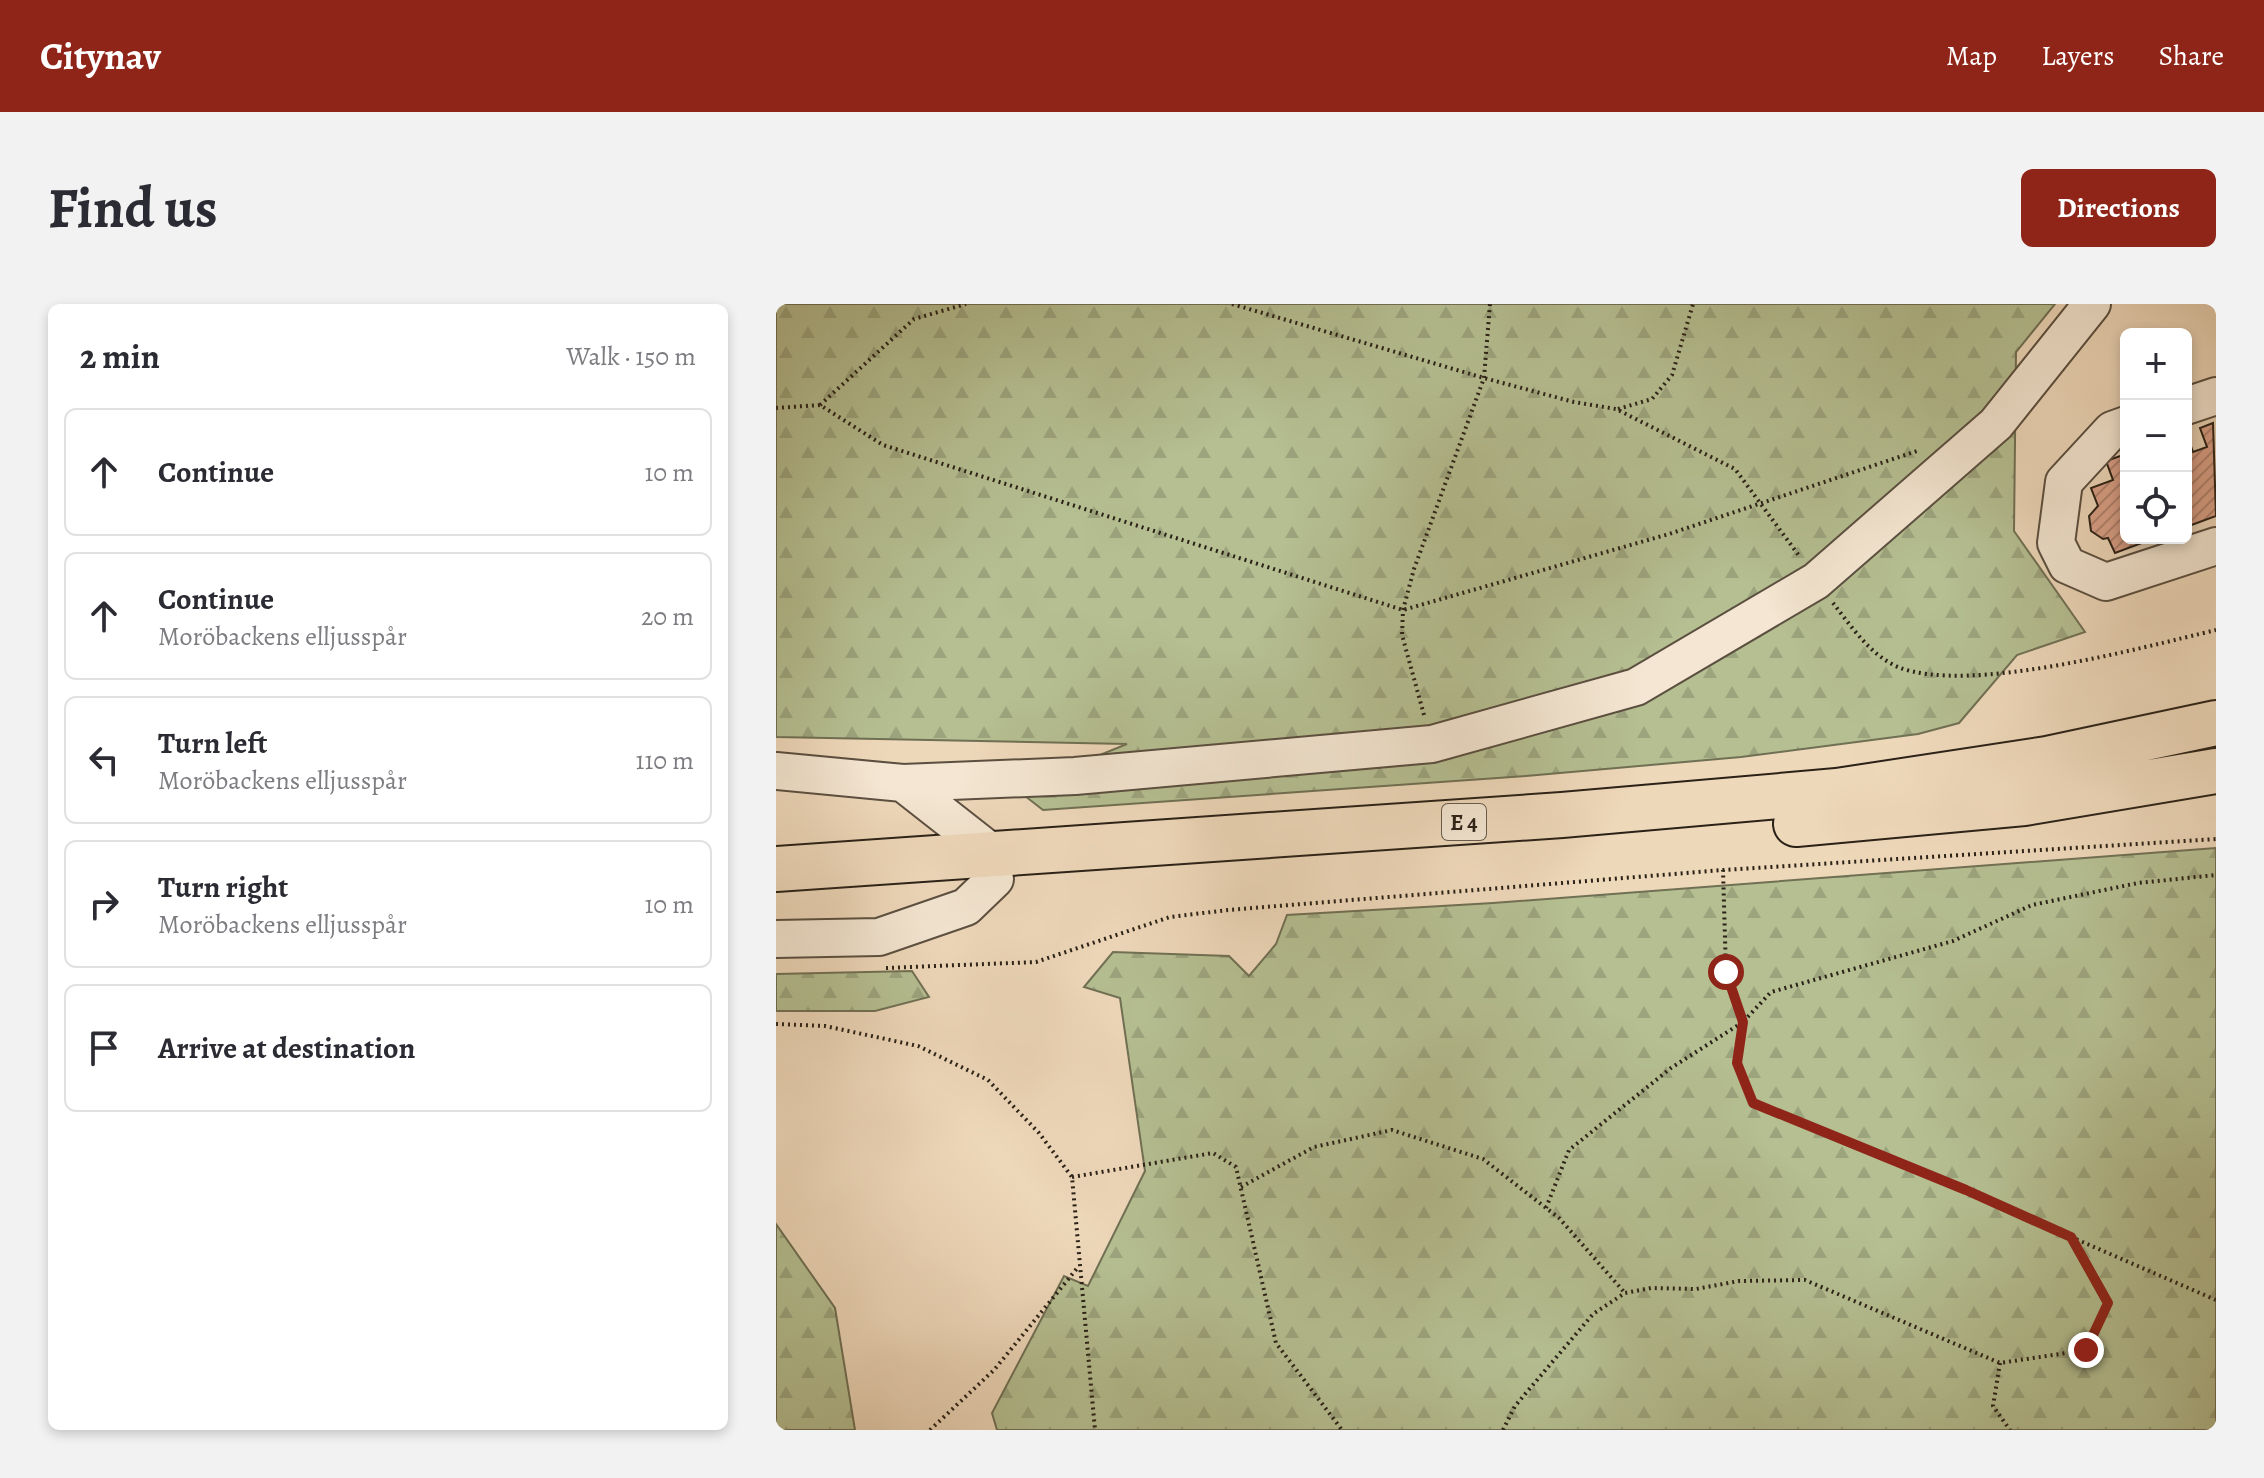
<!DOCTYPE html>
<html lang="en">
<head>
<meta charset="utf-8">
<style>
	:root { --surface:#fff; --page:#f2f2f3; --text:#2b2b33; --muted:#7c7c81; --line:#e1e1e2; --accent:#8f2418 }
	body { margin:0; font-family:Alegreya,serif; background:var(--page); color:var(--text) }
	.controls { position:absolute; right:24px; top:24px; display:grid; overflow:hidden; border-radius:12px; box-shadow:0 4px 12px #0003 }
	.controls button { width:72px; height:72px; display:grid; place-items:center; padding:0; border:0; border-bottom:2px solid var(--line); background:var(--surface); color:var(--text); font:40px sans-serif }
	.stop { position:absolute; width:24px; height:24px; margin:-18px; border:6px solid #8f2418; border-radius:50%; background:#fff }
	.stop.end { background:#8f2418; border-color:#fff; box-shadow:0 2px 8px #0008 }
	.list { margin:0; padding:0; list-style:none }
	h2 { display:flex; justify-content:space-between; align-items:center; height:104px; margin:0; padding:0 32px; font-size:34px }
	h2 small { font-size:26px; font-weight:400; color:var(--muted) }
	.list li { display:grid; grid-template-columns:52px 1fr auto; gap:24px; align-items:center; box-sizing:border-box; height:128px; margin:0 16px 16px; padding:0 16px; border:2px solid var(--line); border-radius:12px }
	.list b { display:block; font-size:30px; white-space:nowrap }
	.list p { margin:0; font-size:26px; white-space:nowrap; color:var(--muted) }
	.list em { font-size:26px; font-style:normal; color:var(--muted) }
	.icon { flex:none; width:44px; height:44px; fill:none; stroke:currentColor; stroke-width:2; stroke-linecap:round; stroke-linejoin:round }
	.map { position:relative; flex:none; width:1440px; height:1126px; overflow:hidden; border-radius:12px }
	header { display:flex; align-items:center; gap:48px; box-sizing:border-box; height:112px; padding:0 40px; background:var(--accent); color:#fff }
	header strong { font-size:38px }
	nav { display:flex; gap:44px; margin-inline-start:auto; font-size:28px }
	.intro { display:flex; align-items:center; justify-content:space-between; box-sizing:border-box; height:192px; padding:0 48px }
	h1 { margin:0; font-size:56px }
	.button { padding:20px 36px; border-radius:12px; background:var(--accent); color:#fff; font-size:28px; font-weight:700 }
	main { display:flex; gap:48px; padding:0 48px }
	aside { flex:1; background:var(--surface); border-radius:12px; box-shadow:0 4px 12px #0003 }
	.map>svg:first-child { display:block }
	.forest { fill:url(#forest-firs); stroke:#707054; stroke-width:2 }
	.building { fill:url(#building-hatch); stroke:#2a2117; stroke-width:2 }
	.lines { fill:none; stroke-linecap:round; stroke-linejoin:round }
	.minor-casing { stroke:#5b4f40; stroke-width:40 }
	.highway-casing { stroke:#2a2117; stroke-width:48 }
	.path { stroke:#2a2117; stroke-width:4; stroke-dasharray:2 4; stroke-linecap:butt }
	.minor { stroke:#f4e6d2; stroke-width:36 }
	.highway { stroke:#eed8ba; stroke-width:44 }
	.route { stroke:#8f2418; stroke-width:10 }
	.labels { text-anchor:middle; stroke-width:8; stroke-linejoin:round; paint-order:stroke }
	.shield { fill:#f4e6d2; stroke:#675c4f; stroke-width:2 }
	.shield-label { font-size:22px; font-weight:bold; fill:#2a2117 }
</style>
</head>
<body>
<header>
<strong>Citynav</strong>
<nav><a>Map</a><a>Layers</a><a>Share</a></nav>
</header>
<div class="intro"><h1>Find us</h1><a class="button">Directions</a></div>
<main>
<aside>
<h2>2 min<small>Walk · 150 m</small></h2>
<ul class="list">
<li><svg class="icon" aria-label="ahead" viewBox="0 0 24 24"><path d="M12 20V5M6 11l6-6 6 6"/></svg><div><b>Continue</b></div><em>10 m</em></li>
<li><svg class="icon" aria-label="ahead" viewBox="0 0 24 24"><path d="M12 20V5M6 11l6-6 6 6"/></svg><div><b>Continue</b><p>Moröbackens elljusspår</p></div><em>20 m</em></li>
<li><svg class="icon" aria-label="left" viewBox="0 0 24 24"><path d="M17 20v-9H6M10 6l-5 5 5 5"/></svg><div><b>Turn left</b><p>Moröbackens elljusspår</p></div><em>110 m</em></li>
<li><svg class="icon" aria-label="right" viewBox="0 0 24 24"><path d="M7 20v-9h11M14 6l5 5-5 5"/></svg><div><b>Turn right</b><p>Moröbackens elljusspår</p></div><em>10 m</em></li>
<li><svg class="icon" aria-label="arrive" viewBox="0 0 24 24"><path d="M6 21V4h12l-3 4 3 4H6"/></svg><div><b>Arrive at destination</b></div></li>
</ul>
</aside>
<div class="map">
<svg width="1440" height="1126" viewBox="0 0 1440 1126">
	<defs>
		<pattern id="forest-firs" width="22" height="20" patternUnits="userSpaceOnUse" patternTransform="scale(2)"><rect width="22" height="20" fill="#b5bf92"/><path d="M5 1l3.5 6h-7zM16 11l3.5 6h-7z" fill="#9ca47d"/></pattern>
		<pattern id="building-hatch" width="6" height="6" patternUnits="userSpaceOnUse" patternTransform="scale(2)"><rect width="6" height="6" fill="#dba189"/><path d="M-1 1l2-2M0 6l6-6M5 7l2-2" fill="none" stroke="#b2836f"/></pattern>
	</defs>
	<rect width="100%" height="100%" fill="#eed8ba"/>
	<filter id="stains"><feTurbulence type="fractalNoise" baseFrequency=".0025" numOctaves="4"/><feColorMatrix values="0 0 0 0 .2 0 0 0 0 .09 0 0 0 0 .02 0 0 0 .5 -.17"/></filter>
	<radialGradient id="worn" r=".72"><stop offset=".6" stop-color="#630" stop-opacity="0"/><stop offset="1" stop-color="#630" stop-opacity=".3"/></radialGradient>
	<!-- forest -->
	<path class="forest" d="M0 0H1279L1240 48 1238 227 1309 328 1241 351 1183 419 1142 430 965 453 750 472 267 506 240 485 351 440 0 433Z
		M1440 544V1126H221L216 1109 288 972 312 982 369 867 344 694 308 683 337 648 453 652 473 672 500 640 511 611 717 599Z
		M136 667 153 693 99 707H0V670Z
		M0 920 59 1004 79 1126H0Z"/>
	<!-- building -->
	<path class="building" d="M1437 119 1440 212 1410 223V128L1417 148 1431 143 1424 124Z
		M1350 150V234H1379L1339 249 1332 234 1327 235 1315 227 1313 212 1322 202 1315 184 1337 176 1330 157Z"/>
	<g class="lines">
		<!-- minor casing -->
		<g class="minor-casing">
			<path id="minor" d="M1410 102 1440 92
				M1350 121 1336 126 1288 178 1280 239 1291 261 1330 278 1440 242
				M0 467 127 479 299 472 656 440 860 383 1040 277 1220 120 1316 0
				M127 479 220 552
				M0 635 103 633 190 603 219 575"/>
		</g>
		<!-- highway casing -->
		<g class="highway-casing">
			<path id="highway" d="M1020 520 1248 499 1440 467
				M0 565 786 511 1061 487 1271 455 1440 419"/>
		</g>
		<!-- path -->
		<path class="path" d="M456 0 708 74 798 98 840 105 959 165 1024 253
			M44 101 138 15 190 0
			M0 104 44 101 107 141 627 306 893 230 1144 146
			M842 105 876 95 896 71 917 0
			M1057 299C1075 322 1094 351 1122 363 1192 391 1364 344 1440 326
			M648 411 626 331 627 306 638 265 708 74 714 0
			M110 664 260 658 394 613 452 606 947 566 1440 535
			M0 720 49 722 142 742 212 776 263 829 296 873 319 1126
			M296 873 437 849 460 863 500 1039 566 1126
			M465 883 538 843 616 826 707 855 783 914 849 989
			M770 904 793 846 895 764 967 718 950 668 947 566
			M1295 933 1440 996
			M1224 1059 1217 1102 1234 1126
			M154 1126 218 1066 303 962
			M727 1126 739 1102 817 1010 849 989 875 984 920 985 963 977 1029 976 1224 1059 1310 1046 1332 999 1295 933 1190 886 977 799 961 759 967 718 995 688 1177 637 1256 601 1362 579 1440 571"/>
		<!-- minor -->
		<use href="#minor" class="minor"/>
		<!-- highway -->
		<use href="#highway" class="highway"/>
	</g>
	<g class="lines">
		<!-- route -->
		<path class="route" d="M950 668 967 718 961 759 977 799 1190 886 1295 933 1332 999 1310 1046"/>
	</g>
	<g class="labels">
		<!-- shield labels -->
		<rect class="shield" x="666" y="500" width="44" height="36" rx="6"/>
		<g class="shield-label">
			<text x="688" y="526">E 4</text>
		</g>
	</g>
	<rect width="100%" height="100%" filter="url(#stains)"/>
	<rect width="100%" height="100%" fill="url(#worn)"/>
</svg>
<div class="controls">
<button>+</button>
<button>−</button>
<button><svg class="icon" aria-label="locate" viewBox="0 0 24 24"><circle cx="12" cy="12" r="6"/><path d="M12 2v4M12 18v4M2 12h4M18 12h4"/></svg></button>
</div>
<div class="stop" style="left:950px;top:668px"></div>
<div class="stop end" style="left:1310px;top:1046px"></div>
</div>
</main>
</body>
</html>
